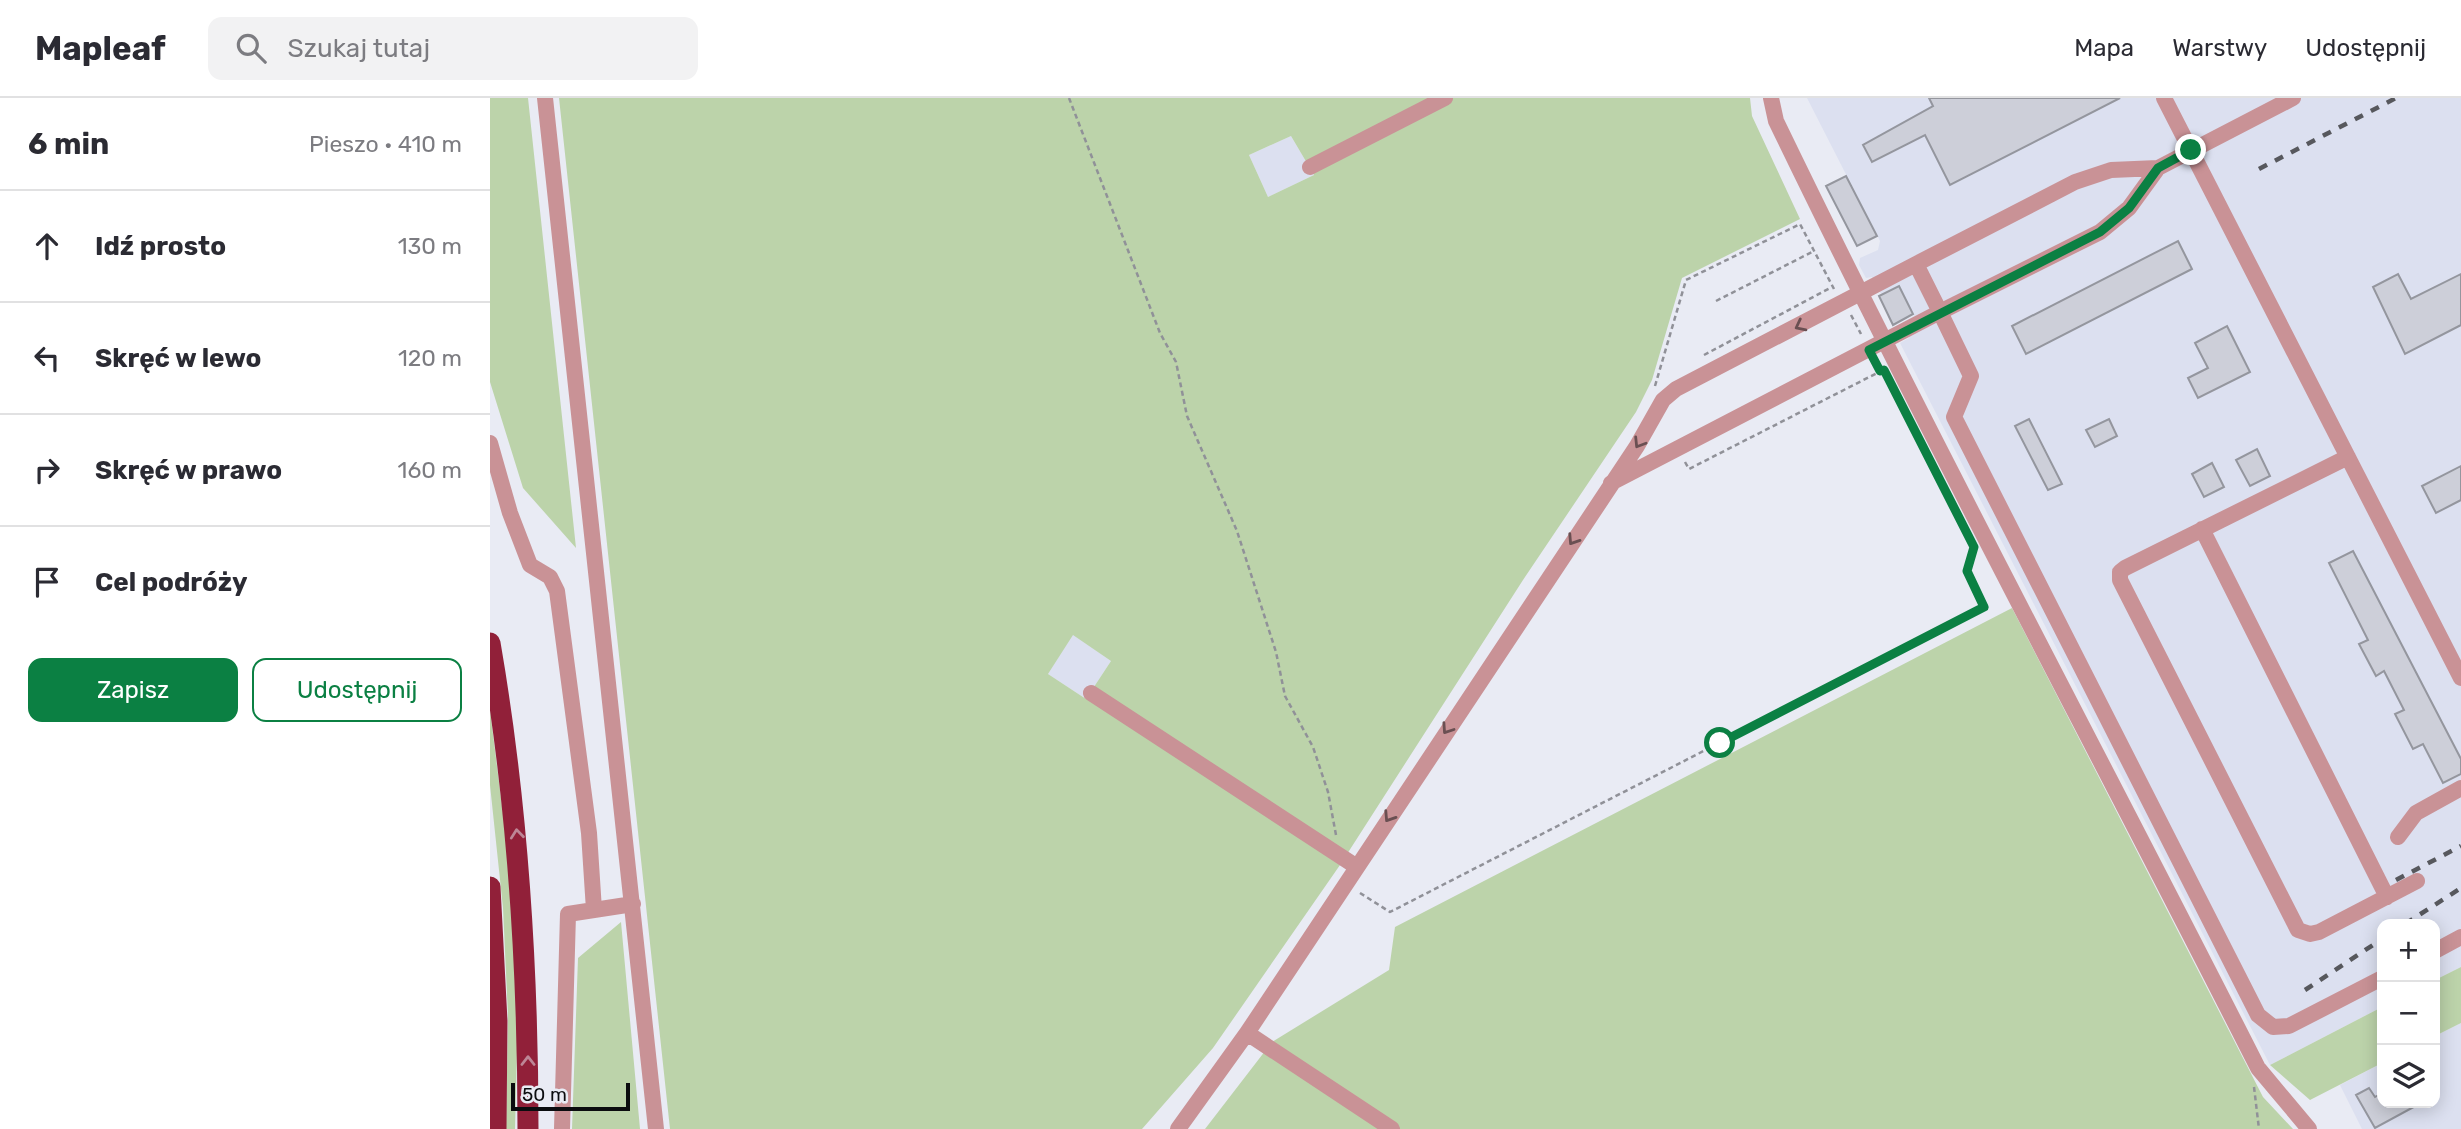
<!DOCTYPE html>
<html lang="pl">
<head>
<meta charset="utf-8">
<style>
	:root { --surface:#fff; --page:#f2f2f3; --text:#2b2b33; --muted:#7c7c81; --line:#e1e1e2; --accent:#0b8043 }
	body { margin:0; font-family:Rubik,sans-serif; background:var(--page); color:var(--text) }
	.controls { position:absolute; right:21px; bottom:21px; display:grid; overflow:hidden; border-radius:14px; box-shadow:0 4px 18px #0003 }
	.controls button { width:63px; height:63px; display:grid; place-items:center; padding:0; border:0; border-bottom:2px solid var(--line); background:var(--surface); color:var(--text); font:35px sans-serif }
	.scale { position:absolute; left:21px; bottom:18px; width:119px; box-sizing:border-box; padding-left:7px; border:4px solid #0b0c0f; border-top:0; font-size:19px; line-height:24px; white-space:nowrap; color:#0b0c0f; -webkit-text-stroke:5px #e9ebf4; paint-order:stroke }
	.stop { position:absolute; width:21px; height:21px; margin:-16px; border:5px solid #0b8043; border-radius:50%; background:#fff }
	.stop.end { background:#0b8043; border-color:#fff; box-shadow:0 2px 7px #0008 }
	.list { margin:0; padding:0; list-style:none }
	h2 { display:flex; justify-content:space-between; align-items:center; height:91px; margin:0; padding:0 28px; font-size:30px }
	h2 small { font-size:23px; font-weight:400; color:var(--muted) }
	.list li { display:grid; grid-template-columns:46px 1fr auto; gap:21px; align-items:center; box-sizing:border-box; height:112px; padding:0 28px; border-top:2px solid var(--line) }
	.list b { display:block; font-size:26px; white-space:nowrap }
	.list em { font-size:23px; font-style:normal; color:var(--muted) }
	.actions { display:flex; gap:14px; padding:21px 28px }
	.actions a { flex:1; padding:16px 0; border:2px solid var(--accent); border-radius:14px; text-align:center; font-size:24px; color:var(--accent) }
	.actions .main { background:var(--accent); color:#fff }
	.icon { flex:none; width:38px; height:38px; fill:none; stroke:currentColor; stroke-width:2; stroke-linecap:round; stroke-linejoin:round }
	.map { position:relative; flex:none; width:1971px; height:1031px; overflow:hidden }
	header { display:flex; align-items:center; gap:42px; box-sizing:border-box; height:98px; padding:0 35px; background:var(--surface); border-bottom:2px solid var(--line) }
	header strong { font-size:33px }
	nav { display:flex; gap:38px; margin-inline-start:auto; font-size:24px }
	.search { width:490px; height:63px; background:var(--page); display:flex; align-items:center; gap:18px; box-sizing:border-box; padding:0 24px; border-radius:14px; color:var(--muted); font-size:26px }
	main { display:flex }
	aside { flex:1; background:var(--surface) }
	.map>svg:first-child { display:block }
	.built { fill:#dce0f0 }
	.green { fill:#bcd3aa; fill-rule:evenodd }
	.building { fill:#cdcfd9; stroke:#94969e; stroke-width:2 }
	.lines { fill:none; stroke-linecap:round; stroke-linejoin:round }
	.path { stroke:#909198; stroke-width:2.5; stroke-dasharray:5 3.5; stroke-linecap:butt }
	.minor { stroke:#c99296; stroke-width:16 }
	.highway { stroke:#912039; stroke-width:21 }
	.rail { stroke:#57585d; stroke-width:4.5; stroke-dasharray:9 9; stroke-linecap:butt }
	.oneway { stroke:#6a4f52 }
	.oneway2 { stroke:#bd8696 }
	.route { stroke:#0b8043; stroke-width:9 }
</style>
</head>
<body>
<header>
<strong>Mapleaf</strong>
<div class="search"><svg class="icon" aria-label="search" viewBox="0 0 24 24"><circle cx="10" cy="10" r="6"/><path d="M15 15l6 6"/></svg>Szukaj tutaj</div>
<nav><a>Mapa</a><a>Warstwy</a><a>Udostępnij</a></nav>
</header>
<main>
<aside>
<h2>6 min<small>Pieszo · 410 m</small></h2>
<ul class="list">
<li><svg class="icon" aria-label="ahead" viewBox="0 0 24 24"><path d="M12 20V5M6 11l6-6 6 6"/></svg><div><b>Idź prosto</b></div><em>130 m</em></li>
<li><svg class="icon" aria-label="left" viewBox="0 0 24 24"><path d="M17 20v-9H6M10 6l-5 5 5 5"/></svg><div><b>Skręć w lewo</b></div><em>120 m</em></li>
<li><svg class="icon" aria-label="right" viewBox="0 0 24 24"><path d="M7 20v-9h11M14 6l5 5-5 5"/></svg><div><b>Skręć w prawo</b></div><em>160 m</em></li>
<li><svg class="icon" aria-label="arrive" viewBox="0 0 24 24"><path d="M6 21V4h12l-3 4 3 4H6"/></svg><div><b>Cel podróży</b></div></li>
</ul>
<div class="actions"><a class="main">Zapisz</a><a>Udostępnij</a></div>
</aside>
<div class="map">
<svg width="1971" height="1031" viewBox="0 0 1971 1031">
	<rect width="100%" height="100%" fill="#e9ebf4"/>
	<!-- built -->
	<path class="built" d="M1317 0H1971V869L1945 882V826H1892V909L1780 967 1410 245 1419 240 1411 225 1424 218 1409 187 1391 196 1382 179 1376 180 1369 167 1370 160 1388 152 1390 143Z
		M801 38 824 77 778 99 759 57Z
		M583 536 621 563 596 601 558 576Z
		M1971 925V1031H1872L1850 987 1892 965V1005H1945V938Z"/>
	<!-- green -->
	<path class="green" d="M0 0H38L86 450 33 390 0 284Z
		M69 0H1260L1262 18 1310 121 1192 180 1162 282 1146 314 1033 482 850 767 723 950 652 1031H180ZM801 38 824 77 778 99 759 57ZM583 537 621 563 596 601 558 576Z
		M1522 510 1773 999 1803 1031H715L782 944 899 872 905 829Z
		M0 612 18 756 28 915 25 1031H16L18 918 13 810 0 687Z
		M131 824 150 1031H82L88 860Z
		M1971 869V925L1945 938V882Z
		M1892 909V965L1820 1002 1780 967Z"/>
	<!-- building -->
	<path class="building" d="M1439 0H1630L1460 87 1435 37 1382 64 1373 47 1443 8Z
		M1356 78 1387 138 1367 148 1336 88Z
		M1688 143 1702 171 1536 256 1522 228Z
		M1908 176 1921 201 1971 176V227L1915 256 1883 189Z
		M1409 188 1423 216 1403 227 1389 198Z
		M1737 228 1760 274 1708 300 1698 280 1718 270 1705 245Z
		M1539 321 1572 386 1558 392 1525 328Z
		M1619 321 1627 338 1605 349 1596 332Z
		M1767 351 1780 378 1760 388 1746 362Z
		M1722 365 1734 389 1714 399 1702 376Z
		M1971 368V402L1946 415 1932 388Z
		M1863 453 1971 661V676L1953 685 1933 646 1923 651 1905 616 1914 612 1894 573 1886 578 1869 546 1878 542 1839 465Z
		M1879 990 1885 999 1892 995V1005H1931L1885 1030 1866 997Z"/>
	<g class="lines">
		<!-- path -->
		<path class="path" d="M579 0 670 235 686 264 697 318 747 433 786 554 795 598 823 649 838 694 846 737
			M1226 203 1324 153
			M1361 217 1371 236
			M1214 257 1342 189
			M1385 264 1390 273
			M1165 288 1196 182 1310 126 1344 191
			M1195 364 1199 371 1391 273
			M870 795 900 814 1494 509 1477 473 1483 453
			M1764 989 1769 1031"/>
		<!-- minor -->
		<path class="minor" d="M55 0 166 1031
			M1281 0 1286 23C1440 342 1608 654 1768 970L1819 1031
			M1674 0 1971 580
			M820 69 955 0
			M1668 70 1621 72 1585 84 1426 166 1450 214 1610 134 1639 110 1668 70 1803 0
			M0 345 20 415 40 467 60 479 67 493 99 735 104 812 143 806
			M1858 359 1635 470 1630 474V482L1808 832 1820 836 1829 834 1927 783
			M1121 385 1450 214 1481 278 1464 319 1768 917 1783 929 1799 928 1892 880
			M1712 431 1897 799
			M601 595 867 769
			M1908 739 1926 715 1971 690
			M1945 853 1971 839
			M757 935 902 1031
			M72 1031 78 816 104 812
			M688 1031 757 935 1147 348 1173 302 1186 291 1426 166"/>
		<!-- highway -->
		<path class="highway" d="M0 545C28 707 38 867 38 1031
			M0 789 7 923 6 1031"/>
		<!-- rail -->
		<path class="rail" d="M1769 71 1906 0
			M1906 782 1971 748
			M1915 826 1971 790
			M1815 892 1892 841"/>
	</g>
	<!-- one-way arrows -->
	<defs><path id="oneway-chevron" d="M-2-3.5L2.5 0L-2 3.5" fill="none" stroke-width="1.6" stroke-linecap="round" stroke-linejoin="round" transform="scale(1.75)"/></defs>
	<g class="oneway">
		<use href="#oneway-chevron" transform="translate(1310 228) rotate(153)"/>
		<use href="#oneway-chevron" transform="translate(1149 345) rotate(122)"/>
		<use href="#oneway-chevron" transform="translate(1083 442) rotate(123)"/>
		<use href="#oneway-chevron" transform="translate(957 631) rotate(124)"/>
		<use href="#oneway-chevron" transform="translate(899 719) rotate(123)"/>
	</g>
	<g class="oneway2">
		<use href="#oneway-chevron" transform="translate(27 736) rotate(-96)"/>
		<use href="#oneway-chevron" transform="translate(38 963) rotate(-90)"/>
	</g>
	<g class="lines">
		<!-- route -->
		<path class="route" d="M1230 645 1494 509 1477 473 1484 449 1394 272 1390 273 1379 252 1610 134 1639 110 1668 70 1701 52"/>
	</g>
</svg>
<div class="controls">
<button>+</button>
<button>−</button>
<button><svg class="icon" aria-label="layers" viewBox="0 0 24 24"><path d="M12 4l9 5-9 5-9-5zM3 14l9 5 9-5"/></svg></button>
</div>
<div class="scale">50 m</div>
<div class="stop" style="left:1230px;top:645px"></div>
<div class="stop end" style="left:1701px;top:52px"></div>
</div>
</main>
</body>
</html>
